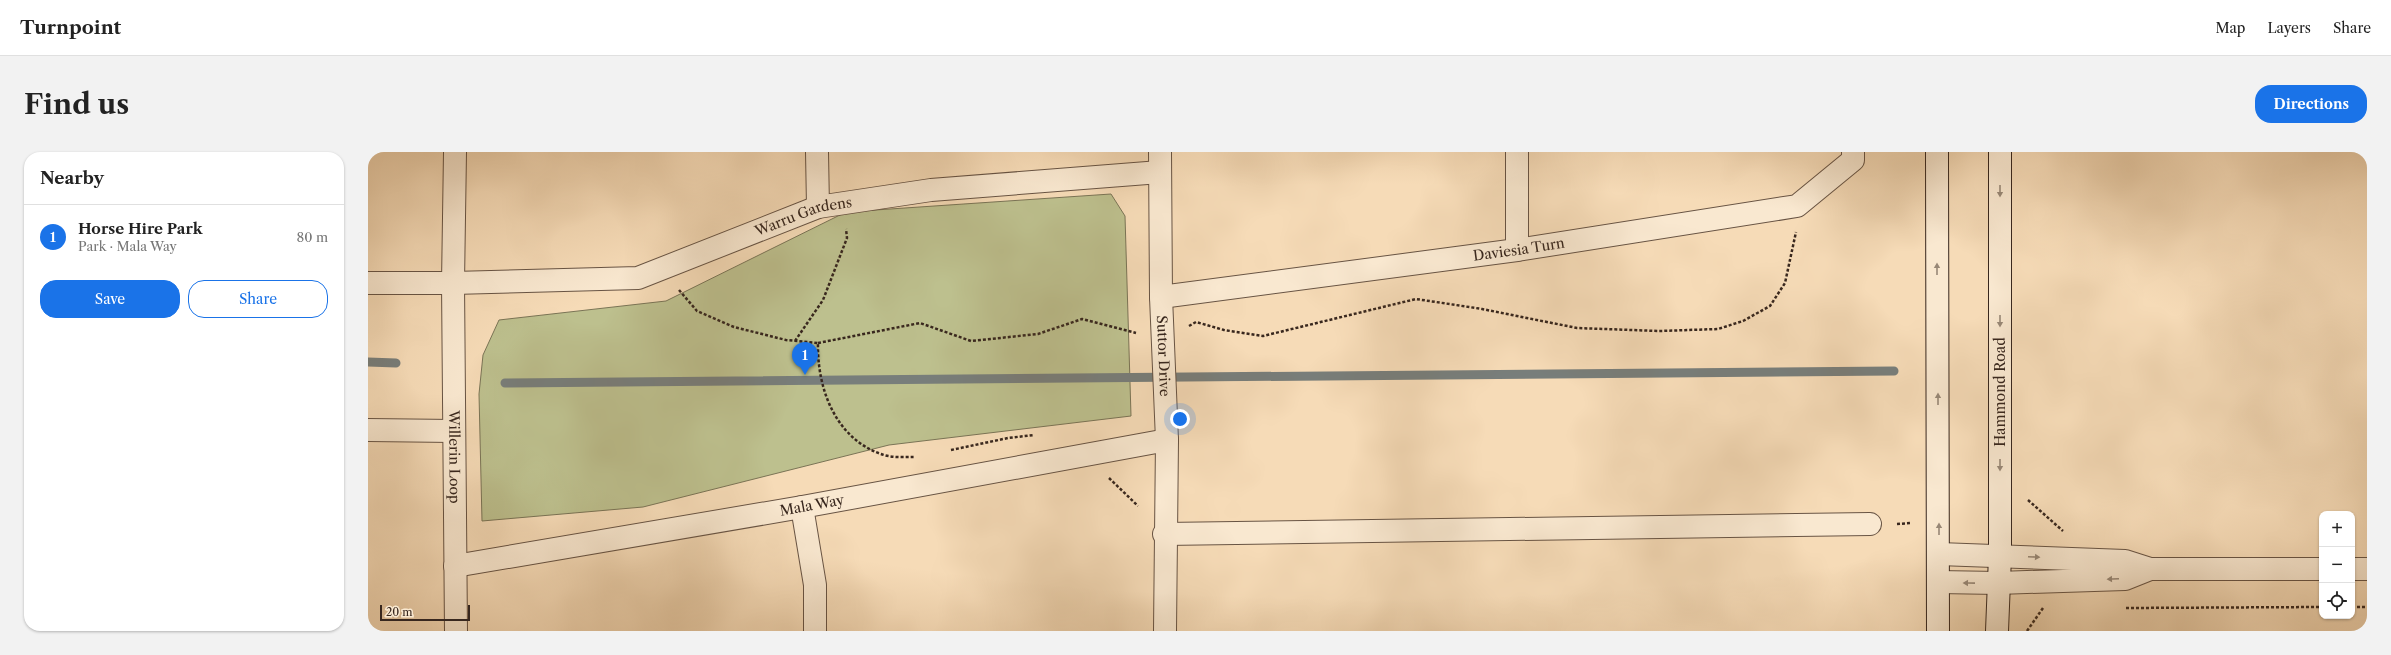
<!DOCTYPE html>
<html lang="en">
<head>
<meta charset="utf-8">
<style>
	:root { --surface:#fff; --page:#f2f2f2; --text:#222; --muted:#767676; --line:#e0e0e0; --accent:#1a73e8 }
	body { margin:0; font-family:"Libre Caslon Text",serif; background:var(--page); color:var(--text) }
	.controls { position:absolute; right:12px; bottom:12px; display:grid; overflow:hidden; border-radius:8px; box-shadow:0 1px 3px #0004 }
	.controls button { width:36px; height:36px; display:grid; place-items:center; padding:0; border:0; border-bottom:1px solid var(--line); background:var(--surface); color:var(--text); font:20px sans-serif }
	.scale { position:absolute; left:12px; bottom:10px; width:90px; box-sizing:border-box; padding-left:4px; border:2px solid #38271e; border-top:0; font-size:11px; line-height:14px; white-space:nowrap; color:#38271e; -webkit-text-stroke:3px #f9e8d0; paint-order:stroke }
	.you { position:absolute; left:812px; top:267px; width:14px; height:14px; margin:-10px; border:3px solid #fff; border-radius:50%; background:#1a73e8; box-shadow:0 0 0 6px #1a73e833 }
	.badge { display:grid; place-items:center; width:26px; height:26px; border-radius:50%; background:var(--accent); color:#fff; font-size:13px; font-weight:700 }
	.pin { position:absolute; translate:-50% -33px; filter:drop-shadow(0 1px 2px #0008) }
	.pin::after { content:''; position:absolute; top:21px; width:14px; height:12px; background:inherit; clip-path:polygon(0 0,100% 0,50% 100%) }
	.list { margin:0; padding:0; list-style:none }
	h2 { display:flex; justify-content:space-between; align-items:center; height:52px; margin:0; padding:0 16px; font-size:17px }
	h2 small { font-size:13px; font-weight:400; color:var(--muted) }
	.list li { display:grid; grid-template-columns:26px 1fr auto; gap:12px; align-items:center; box-sizing:border-box; height:64px; padding:0 16px; border-top:1px solid var(--line) }
	.list b { display:block; font-size:15px; white-space:nowrap }
	.list p { margin:0; font-size:13px; white-space:nowrap; color:var(--muted) }
	.list em { font-size:13px; font-style:normal; color:var(--muted) }
	.actions { display:flex; gap:8px; padding:12px 16px }
	.actions a { flex:1; padding:9px 0; border:1px solid var(--accent); border-radius:16px; text-align:center; font-size:14px; color:var(--accent) }
	.actions .main { background:var(--accent); color:#fff }
	.icon { flex:none; width:22px; height:22px; fill:none; stroke:currentColor; stroke-width:2; stroke-linecap:round; stroke-linejoin:round }
	.map { position:relative; flex:none; width:1999px; height:479px; overflow:hidden; border-radius:16px }
	header { display:flex; align-items:center; gap:24px; box-sizing:border-box; height:56px; padding:0 20px; background:var(--surface); border-bottom:1px solid var(--line) }
	header strong { font-size:19px }
	nav { display:flex; gap:22px; margin-inline-start:auto; font-size:14px }
	.intro { display:flex; align-items:center; justify-content:space-between; box-sizing:border-box; height:96px; padding:0 24px }
	h1 { margin:0; font-size:28px }
	.button { padding:10px 18px; border-radius:16px; background:var(--accent); color:#fff; font-size:14px; font-weight:700 }
	main { display:flex; gap:24px; padding:0 24px }
	aside { flex:1; background:var(--surface); border-radius:16px; box-shadow:0 1px 3px #0004 }
	.map>svg:first-child { display:block }
	.green { fill:#bdc08e; stroke:#7a7456 }
	.lines { fill:none; stroke-linecap:round; stroke-linejoin:round }
	.stream { stroke:#787e7b; stroke-width:9 }
	.street-casing { stroke:#685444; stroke-width:24 }
	.secondary-casing { stroke:#38271e; stroke-width:24 }
	.path { stroke:#38271e; stroke-width:2.5; stroke-dasharray:3 2; stroke-linecap:butt }
	.street { stroke:#f9e8d0; stroke-width:22 }
	.secondary { stroke:#f9e8d0; stroke-width:22 }
	.oneway { fill:#988877 }
	.labels { text-anchor:middle; stroke-width:3; stroke-linejoin:round; paint-order:stroke }
	.street-label { font-size:14px; fill:#38271e; stroke:#f9e8d0 }
</style>
</head>
<body>
<header>
<strong>Turnpoint</strong>
<nav><a>Map</a><a>Layers</a><a>Share</a></nav>
</header>
<div class="intro"><h1>Find us</h1><a class="button">Directions</a></div>
<main>
<aside>
<h2>Nearby<small></small></h2>
<ul class="list">
<li><span class="badge">1</span><div><b>Horse Hire Park</b><p>Park · Mala Way</p></div><em>80 m</em></li>
</ul>
<div class="actions"><a class="main">Save</a><a>Share</a></div>
</aside>
<div class="map">
<svg width="1999" height="479" viewBox="0 0 1999 479">
	<rect width="100%" height="100%" fill="#f6dbb7"/>
	<filter id="stains"><feTurbulence type="fractalNoise" baseFrequency=".005" numOctaves="4"/><feColorMatrix values="0 0 0 0 .2 0 0 0 0 .09 0 0 0 0 .02 0 0 0 .5 -.17"/></filter>
	<radialGradient id="worn" r=".72"><stop offset=".6" stop-color="#630" stop-opacity="0"/><stop offset="1" stop-color="#630" stop-opacity=".3"/></radialGradient>
	<!-- green -->
	<path class="green" d="M743 42 757 64 763 264 521 293 275 355 114 369 111 242 115 203 131 168 298 149 478 60Z"/>
	<g class="lines">
		<!-- stream -->
		<path class="stream" d="M0 210 28 211
			M137 231 1526 219"/>
		<!-- street casing -->
		<g class="street-casing">
			<g id="street">
				<path id="s1" d="M87 0 85 131 88 479"/>
				<path d="M449 0 450 55"/>
				<path id="s2" d="M792 0 793 145 799 288 797 479"/>
				<path d="M1149 0V98"/>
				<path id="s3" d="M0 131H85L270 126 450 55 563 38 792 20"/>
				<path id="s4" d="M793 145 1149 98 1429 54 1485 8V0"/>
				<path d="M0 278 86 279"/>
				<path d="M434 355 447 433V479"/>
				<path d="M796 382 1502 372"/>
				<path d="M1571 402 1757 409 1782 417H1954"/>
				<path id="s5" d="M87 414 434 355 799 288"/>
				<path d="M1984 417H1999"/>
				<path d="M1570 430 1630 431 1757 427 1782 417"/>
			</g>
		</g>
		<!-- secondary casing -->
		<g class="secondary-casing">
			<path id="secondary" d="M1569 0 1570 479
				M1629 479 1632 404V0"/>
		</g>
		<!-- path -->
		<path class="path" d="M311 138 329 159 366 175 418 188 450 191C449 236 467 286 513 302 523 306 536 305 547 305
			M821 174 828 170 856 178 895 184 1048 147 1114 157 1209 176 1291 179 1350 177 1375 169 1402 154 1417 131 1428 80
			M427 189 455 148 479 86 478 77
			M450 191 552 171 603 189 670 182 714 167 768 181
			M583 298 640 286 666 283
			M741 326 770 354
			M1660 348 1695 379
			M1529 372 1543 371
			M1984 455H1999
			M1758 456 1954 455
			M1659 479 1675 456"/>
		<!-- street -->
		<use href="#street" class="street"/>
		<!-- secondary -->
		<use href="#secondary" class="secondary"/>
	</g>
	<!-- one-way arrows -->
	<defs><path id="oneway-solid" d="M-6-.8H1V-3.2L6.5 0L1 3.2V.8H-6Z"/></defs>
	<g class="oneway">
		<use href="#oneway-solid" transform="translate(1632 39) rotate(90)"/>
		<use href="#oneway-solid" transform="translate(1569 117) rotate(-90)"/>
		<use href="#oneway-solid" transform="translate(1632 169) rotate(90)"/>
		<use href="#oneway-solid" transform="translate(1570 247) rotate(-90)"/>
		<use href="#oneway-solid" transform="translate(1632 313) rotate(90)"/>
		<use href="#oneway-solid" transform="translate(1571 377) rotate(-90)"/>
		<use href="#oneway-solid" transform="translate(1666 405) rotate(3)"/>
		<use href="#oneway-solid" transform="translate(1745 427) rotate(178)"/>
		<use href="#oneway-solid" transform="translate(1601 431) rotate(-179)"/>
	</g>
	<g class="labels">
		<!-- street labels -->
		<g class="street-label">
			<text dy="5" stroke="none"><textPath href="#s3" startOffset="447">Warru Gardens</textPath></text>
			<text dy="5" stroke="none"><textPath href="#s4" startOffset="361">Daviesia Turn</textPath></text>
			<text dy="5" stroke="none"><textPath href="#s2" startOffset="204">Suttor Drive</textPath></text>
			<text transform="translate(1632 240) rotate(-90)" y="5">Hammond Road</text>
			<text dy="5" stroke="none"><textPath href="#s1" startOffset="305">Willerin Loop</textPath></text>
			<text dy="5" stroke="none"><textPath href="#s5" startOffset="362">Mala Way</textPath></text>
		</g>
	</g>
	<rect width="100%" height="100%" filter="url(#stains)"/>
	<rect width="100%" height="100%" fill="url(#worn)"/>
</svg>
<div class="controls">
<button>+</button>
<button>−</button>
<button><svg class="icon" aria-label="locate" viewBox="0 0 24 24"><circle cx="12" cy="12" r="6"/><path d="M12 2v4M12 18v4M2 12h4M18 12h4"/></svg></button>
</div>
<div class="scale">20 m</div>
<div class="you"></div>
<div class="pin badge" style="left:437px;top:223px">1</div>
</div>
</main>
</body>
</html>
